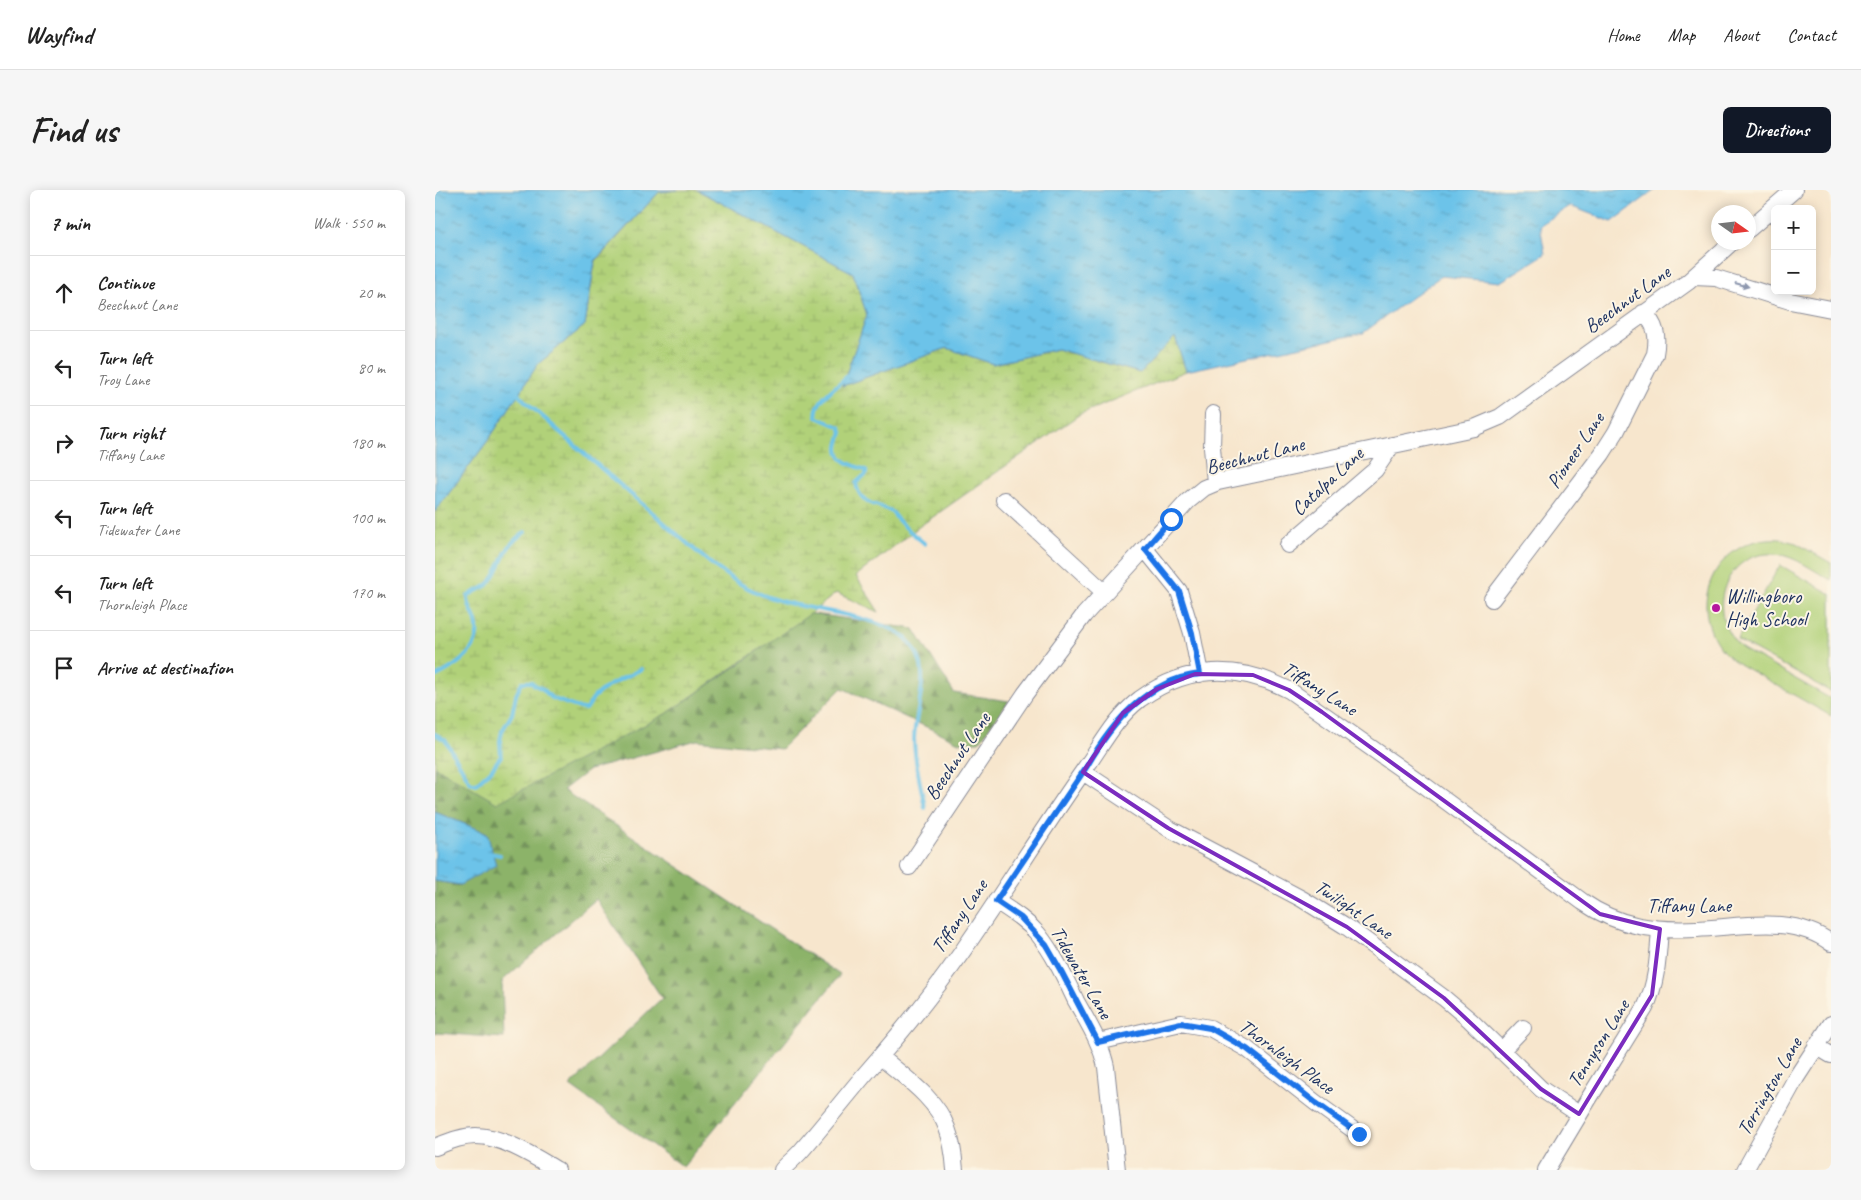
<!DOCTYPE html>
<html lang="en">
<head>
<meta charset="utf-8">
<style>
	:root { --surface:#fff; --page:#f6f6f6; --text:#222; --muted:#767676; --line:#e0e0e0; --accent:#111827 }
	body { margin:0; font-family:Caveat,sans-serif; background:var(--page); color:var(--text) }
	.controls { position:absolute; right:15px; top:15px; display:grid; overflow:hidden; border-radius:8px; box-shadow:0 2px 12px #0003 }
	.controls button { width:45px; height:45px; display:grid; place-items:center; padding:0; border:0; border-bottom:1px solid var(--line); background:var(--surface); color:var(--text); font:25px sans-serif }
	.compass { position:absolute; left:1276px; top:15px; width:45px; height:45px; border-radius:50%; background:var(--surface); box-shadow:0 2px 12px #0003; rotate:104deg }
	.stop { position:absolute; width:15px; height:15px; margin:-11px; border:4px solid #1a73e8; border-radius:50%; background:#fff }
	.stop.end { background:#1a73e8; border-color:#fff; box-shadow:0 1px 5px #0008 }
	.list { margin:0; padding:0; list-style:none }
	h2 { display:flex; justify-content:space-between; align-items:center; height:65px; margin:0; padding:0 20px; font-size:21px }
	h2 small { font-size:16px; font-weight:400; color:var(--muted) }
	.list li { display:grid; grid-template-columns:32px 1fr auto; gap:15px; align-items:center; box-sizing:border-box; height:75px; padding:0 20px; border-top:1px solid var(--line) }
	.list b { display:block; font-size:19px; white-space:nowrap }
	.list p { margin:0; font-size:16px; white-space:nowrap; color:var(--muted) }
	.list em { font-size:16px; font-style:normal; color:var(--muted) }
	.icon { flex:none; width:28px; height:28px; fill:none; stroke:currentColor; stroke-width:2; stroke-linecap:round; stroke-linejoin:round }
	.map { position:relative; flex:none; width:1396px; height:980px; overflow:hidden; border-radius:8px }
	header { display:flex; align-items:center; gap:30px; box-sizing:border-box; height:70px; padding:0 25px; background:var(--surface); border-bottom:1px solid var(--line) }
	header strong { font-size:24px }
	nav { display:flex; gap:28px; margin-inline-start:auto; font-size:18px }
	.intro { display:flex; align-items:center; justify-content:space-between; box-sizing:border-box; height:120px; padding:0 30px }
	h1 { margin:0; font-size:35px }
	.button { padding:12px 22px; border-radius:8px; background:var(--accent); color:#fff; font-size:18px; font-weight:700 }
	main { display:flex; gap:30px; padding:0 30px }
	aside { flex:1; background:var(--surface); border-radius:8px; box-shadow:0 2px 12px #0003 }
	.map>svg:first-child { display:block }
	.forest { fill:url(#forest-firs); stroke:#547164 }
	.wetland { fill:url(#wetland-marsh); stroke:#66806c }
	.park { fill:#b1d179; stroke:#66806c }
	.water { fill:url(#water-ripples); stroke:#4479a4 }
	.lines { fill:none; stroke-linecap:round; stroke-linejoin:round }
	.stream { stroke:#6cc3e9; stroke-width:4 }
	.minor-casing { stroke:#898a96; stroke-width:18 }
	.minor { stroke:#fff; stroke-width:16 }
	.oneway { fill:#8d97ae }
	.route { stroke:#1a73e8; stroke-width:6 }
	.marked { fill:none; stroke:#7b2cbf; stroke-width:4; stroke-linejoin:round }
	.poi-dot { fill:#b5179e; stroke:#fcf5e5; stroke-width:2 }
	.labels { text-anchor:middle; stroke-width:4; stroke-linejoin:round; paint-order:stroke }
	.street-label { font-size:20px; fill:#1b2f5e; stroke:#fcf5e5 }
	.poi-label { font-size:20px; fill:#1b2f5e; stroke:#fcf5e5; text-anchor:start }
</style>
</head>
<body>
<header>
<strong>Wayfind</strong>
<nav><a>Home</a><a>Map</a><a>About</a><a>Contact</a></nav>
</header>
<div class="intro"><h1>Find us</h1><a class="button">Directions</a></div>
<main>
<aside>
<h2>7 min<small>Walk · 550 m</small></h2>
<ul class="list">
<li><svg class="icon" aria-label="ahead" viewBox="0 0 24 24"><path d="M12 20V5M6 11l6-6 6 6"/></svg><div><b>Continue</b><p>Beechnut Lane</p></div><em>20 m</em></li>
<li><svg class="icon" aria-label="left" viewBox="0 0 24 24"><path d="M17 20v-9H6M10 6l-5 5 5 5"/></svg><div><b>Turn left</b><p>Troy Lane</p></div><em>80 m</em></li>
<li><svg class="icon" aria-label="right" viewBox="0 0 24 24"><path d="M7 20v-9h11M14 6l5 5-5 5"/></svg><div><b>Turn right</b><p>Tiffany Lane</p></div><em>180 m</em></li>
<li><svg class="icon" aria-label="left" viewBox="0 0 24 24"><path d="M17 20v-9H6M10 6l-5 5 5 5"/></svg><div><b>Turn left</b><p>Tidewater Lane</p></div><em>100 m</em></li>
<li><svg class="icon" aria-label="left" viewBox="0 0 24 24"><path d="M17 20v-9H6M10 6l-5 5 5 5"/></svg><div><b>Turn left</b><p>Thornleigh Place</p></div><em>170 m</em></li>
<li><svg class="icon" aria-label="arrive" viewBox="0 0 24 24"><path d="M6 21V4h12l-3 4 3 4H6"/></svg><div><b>Arrive at destination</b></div></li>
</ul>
</aside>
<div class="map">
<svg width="1396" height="980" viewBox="0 0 1396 980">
	<defs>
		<pattern id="forest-firs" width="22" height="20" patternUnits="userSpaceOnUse" patternTransform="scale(1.25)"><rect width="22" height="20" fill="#8cb369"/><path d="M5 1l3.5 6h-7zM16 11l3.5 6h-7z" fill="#72925a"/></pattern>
		<pattern id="wetland-marsh" width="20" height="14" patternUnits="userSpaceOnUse" patternTransform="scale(1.25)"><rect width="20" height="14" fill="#b1d179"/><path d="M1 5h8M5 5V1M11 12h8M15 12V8" fill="none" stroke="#98b46b"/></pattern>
		<pattern id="water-ripples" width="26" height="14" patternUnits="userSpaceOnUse" patternTransform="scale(1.25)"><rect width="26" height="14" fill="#6cc3e9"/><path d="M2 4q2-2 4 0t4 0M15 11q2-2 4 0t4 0" fill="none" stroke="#589fc0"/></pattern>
	</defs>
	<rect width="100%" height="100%" fill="#fcf5e5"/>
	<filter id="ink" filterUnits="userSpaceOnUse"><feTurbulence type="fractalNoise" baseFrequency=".02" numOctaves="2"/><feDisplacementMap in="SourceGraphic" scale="10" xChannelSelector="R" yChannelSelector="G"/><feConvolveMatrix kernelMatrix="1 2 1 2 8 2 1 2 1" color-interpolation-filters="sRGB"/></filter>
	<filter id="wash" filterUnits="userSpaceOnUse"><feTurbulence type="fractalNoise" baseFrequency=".0096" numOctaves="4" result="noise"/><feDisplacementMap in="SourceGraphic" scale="20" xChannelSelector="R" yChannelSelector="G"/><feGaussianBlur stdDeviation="1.12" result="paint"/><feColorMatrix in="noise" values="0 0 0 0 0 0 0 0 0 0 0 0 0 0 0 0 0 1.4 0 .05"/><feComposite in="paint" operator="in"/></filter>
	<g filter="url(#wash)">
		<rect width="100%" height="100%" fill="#f7e6cd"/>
		<!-- forest -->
		<path class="forest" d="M373 423 479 439 519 503 574 511 544 552H524L407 498 346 559 262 550 154 580 128 600 405 785 248 977 135 896 227 808 161 709 67 791 69 848 2 843 0 844V691L25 695 52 643 0 622V577L62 612 234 522 306 473Z"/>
		<!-- wetland -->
		<path class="wetland" d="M243 0H262L418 83 432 125 407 196 512 158 558 174 622 159 705 183 740 146 751 181 645 224 485 336 421 386 444 422 401 403 375 424 234 522 62 613 0 577V322L54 249 103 174 150 135 160 72 224 2Z"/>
		<!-- park -->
		<path class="park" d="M1345 349 1361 353 1396 373V390C1379 381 1360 366 1341 364 1287 360 1268 428 1308 459L1396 509V526C1374 513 1351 501 1329 488 1315 480 1299 473 1288 461 1277 448 1271 432 1271 415 1271 401 1276 387 1284 376 1299 357 1321 347 1345 349Z
			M1345 375 1396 404V502L1302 450Z"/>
		<!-- water -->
		<path class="water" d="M0 0H243L224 2 160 71 150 135 103 174 54 249 0 322Z
			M262 0H1220L1177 32 1135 16 1105 35 1110 64 1065 92 1006 86 928 143 751 181 740 147 705 183 622 159 558 174 512 158 407 196 432 125 418 83Z
			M0 622 52 643 61 675 25 695 0 691Z"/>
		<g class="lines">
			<!-- stream -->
			<path class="stream" d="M412 186C403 196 377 212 382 227L405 237 407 242C406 247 403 253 403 258 402 272 421 276 431 280V284L421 293C425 319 449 313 459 324 460 326 461 328 463 330 471 339 481 346 490 354
				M81 202 90 211C135 251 180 291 226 330 256 356 286 387 323 403 367 422 423 420 464 443 472 448 479 457 483 466 494 488 480 523 479 548 479 571 486 596 490 618
				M0 487C20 477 49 459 41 432 39 423 32 416 33 406 40 400 51 399 56 391 69 372 68 356 90 342
				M0 544 10 550 35 592 41 594 56 580 66 566 65 551 67 541 77 524 81 505 87 492H96C100 497 105 496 109 500 112 503 113 506 117 508 122 510 147 520 150 519 155 518 155 510 159 507 172 494 190 488 206 479
				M54 663 65 665"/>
		</g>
	</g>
	<g filter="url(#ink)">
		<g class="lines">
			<!-- minor casing -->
			<g class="minor-casing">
				<path id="minor" d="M1314 39 1359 0
					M1259 87 1281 88 1355 111 1396 119
					M778 224 777 257 780 293
					M569 310 669 402
					M853 355 940 280 957 255
					M710 359 744 401 757 443 765 484
					M1057 409 1167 264 1181 242 1220 164C1223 148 1222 134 1208 123
					M648 582 733 638 867 709 912 737 1009 808 1035 830 1106 899 1144 924
					M474 677 590 504 649 425 753 311 769 298 783 292 1039 238 1065 227 1253 92 1297 52
					M561 711C576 721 591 730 603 744 619 764 630 788 641 811 653 833 666 853 671 877L682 980
					M663 852 746 833 775 838 812 859 881 913 924 944
					M1381 856 1396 865
					M1066 861 1088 838
					M446 867C469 887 501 908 512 938 517 951 519 966 520 980
					M0 957C13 952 26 946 41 946 67 946 100 967 122 980
					M347 980C353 973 360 968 366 961 388 936 409 909 431 883 465 844 498 804 527 762 569 702 607 640 649 580 667 555 680 528 705 509 752 475 803 474 854 500L989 595 1148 712C1184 737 1219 741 1262 739 1306 737 1358 724 1396 753
					M1111 980 1153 910 1210 818C1222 793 1223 767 1225 739
					M1310 980 1361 888 1396 834"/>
			</g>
			<!-- minor -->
			<use href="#minor" class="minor"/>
		</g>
		<!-- one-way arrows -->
		<defs><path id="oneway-solid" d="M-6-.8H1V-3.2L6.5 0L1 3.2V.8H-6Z" transform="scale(1.25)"/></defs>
		<use class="oneway" href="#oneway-solid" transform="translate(1307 95) rotate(15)"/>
	</g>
	<g class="lines" filter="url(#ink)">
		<!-- route -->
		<path class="route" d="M736 329 710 359 744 401 757 443 765 484C712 490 677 533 652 576L561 711 586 728 611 755 626 781 663 852 746 833 775 838 812 859 881 913 924 944"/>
	</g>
	<!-- marked area -->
	<path class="marked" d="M760 484 818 485 854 500 887 522 1165 724 1225 739 1217 805 1144 924 1106 899 1009 808 912 737 733 638 648 582 688 523 722 499Z"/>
	<!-- markers -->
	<circle class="poi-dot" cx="1281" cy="418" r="5"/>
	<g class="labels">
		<!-- street labels -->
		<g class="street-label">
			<text transform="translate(1192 109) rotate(-36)" y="7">Beechnut Lane</text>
			<text transform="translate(1140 260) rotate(-56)" y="7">Pioneer Lane</text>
			<text transform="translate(820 265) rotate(-14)" y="7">Beechnut Lane</text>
			<text transform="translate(892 291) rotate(-43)" y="7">Catalpa Lane</text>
			<text transform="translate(885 498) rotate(32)" y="7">Tiffany Lane</text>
			<text transform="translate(522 566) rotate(-56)" y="7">Beechnut Lane</text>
			<text x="1254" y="722">Tiffany Lane</text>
			<text transform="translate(919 719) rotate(34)" y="7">Twilight Lane</text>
			<text transform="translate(524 726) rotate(-56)" y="7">Tiffany Lane</text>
			<text transform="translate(647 782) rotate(60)" y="7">Tidewater Lane</text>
			<text transform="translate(1163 853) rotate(-58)" y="7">Tennyson Lane</text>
			<text transform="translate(852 866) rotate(36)" y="7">Thornleigh Place</text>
			<text transform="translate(1334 896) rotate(-60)" y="7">Torrington Lane</text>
		</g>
		<!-- poi labels -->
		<g class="poi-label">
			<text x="1291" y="413">Willingboro<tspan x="1291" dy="23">High School</tspan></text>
		</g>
	</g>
</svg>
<div class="controls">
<button>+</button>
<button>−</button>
</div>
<svg class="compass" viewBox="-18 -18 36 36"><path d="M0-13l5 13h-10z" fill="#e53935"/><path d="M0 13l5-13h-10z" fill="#767676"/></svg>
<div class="stop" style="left:736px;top:329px"></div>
<div class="stop end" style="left:924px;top:944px"></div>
</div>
</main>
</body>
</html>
